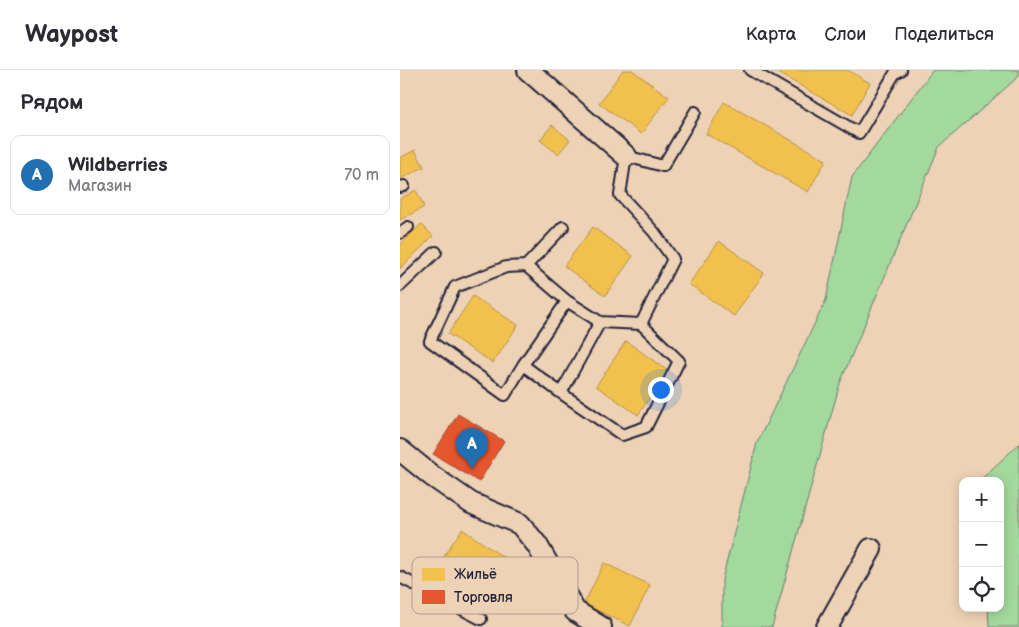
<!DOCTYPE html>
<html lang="ru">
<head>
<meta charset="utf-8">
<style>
	:root { --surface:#fff; --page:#f2f2f3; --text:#2b2b33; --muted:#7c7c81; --line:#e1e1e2; --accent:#1f6fb2 }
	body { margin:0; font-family:"Balsamiq Sans",sans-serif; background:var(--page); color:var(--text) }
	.controls { position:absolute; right:15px; bottom:15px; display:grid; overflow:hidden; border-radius:10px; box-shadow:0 2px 12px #0003 }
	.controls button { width:45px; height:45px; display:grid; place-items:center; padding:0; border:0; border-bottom:1px solid var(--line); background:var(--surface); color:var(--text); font:25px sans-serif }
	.you { position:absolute; left:260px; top:319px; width:18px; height:18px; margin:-12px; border:4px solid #fff; border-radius:50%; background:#1a73e8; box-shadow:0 0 0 8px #1a73e833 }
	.badge { display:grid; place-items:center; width:32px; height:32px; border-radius:50%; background:var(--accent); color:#fff; font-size:16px; font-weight:700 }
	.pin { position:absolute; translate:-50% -41px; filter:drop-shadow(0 1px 2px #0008) }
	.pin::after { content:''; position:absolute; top:26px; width:18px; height:15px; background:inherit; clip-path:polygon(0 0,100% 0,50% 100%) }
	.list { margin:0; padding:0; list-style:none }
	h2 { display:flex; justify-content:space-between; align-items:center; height:65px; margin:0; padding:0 20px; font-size:21px }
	h2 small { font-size:16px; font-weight:400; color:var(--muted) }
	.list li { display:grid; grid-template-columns:32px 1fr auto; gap:15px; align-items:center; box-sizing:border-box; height:80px; margin:0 10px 10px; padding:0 10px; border:1px solid var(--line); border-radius:10px }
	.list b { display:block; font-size:19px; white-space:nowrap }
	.list p { margin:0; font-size:16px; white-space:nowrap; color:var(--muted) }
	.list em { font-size:16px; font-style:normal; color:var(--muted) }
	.icon { flex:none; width:28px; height:28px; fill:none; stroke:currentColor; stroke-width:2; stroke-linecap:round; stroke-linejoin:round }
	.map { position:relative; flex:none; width:619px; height:557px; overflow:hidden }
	header { display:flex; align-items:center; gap:30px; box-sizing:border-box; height:70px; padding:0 25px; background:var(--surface); border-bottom:1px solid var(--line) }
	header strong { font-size:24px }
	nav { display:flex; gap:28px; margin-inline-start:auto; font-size:18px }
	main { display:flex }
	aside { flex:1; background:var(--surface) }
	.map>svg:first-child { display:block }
	.green { fill:#a3d99d; stroke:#627e6c }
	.homes { fill:#f2c14e; stroke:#b49148 }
	.shops { fill:#e4572e; stroke:#aa4732 }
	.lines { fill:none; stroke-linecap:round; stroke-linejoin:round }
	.service-casing { stroke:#22223b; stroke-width:14 }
	.minor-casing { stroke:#22223b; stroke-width:24 }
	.service { stroke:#eed2b5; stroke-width:10 }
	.minor { stroke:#eed2b5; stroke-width:20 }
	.key { fill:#eed2b5; stroke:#b19d90; stroke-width:1 }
	.key-label { font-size:14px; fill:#22223b }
</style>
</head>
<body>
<header>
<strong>Waypost</strong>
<nav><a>Карта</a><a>Слои</a><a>Поделиться</a></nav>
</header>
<main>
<aside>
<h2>Рядом<small></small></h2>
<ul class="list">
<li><span class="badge">A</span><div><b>Wildberries</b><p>Магазин</p></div><em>70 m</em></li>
</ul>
</aside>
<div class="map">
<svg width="619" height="557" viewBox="0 0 619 557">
	<rect width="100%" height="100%" fill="#eed2b5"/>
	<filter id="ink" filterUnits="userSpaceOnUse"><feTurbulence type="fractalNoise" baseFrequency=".02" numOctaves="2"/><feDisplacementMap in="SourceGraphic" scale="10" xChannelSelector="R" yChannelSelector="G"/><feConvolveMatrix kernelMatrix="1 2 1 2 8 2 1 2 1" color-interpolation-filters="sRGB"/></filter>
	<g filter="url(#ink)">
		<!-- green -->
		<path class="green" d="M533 0H619V6L539 77 440 313 372 557H322V510L357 373 426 230 452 107Z
			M619 374V557H589L588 538H600V411H579Z"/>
		<!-- homes -->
		<path class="homes" d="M223 0H232L269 27 241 64 199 33Z
			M373 0H447L470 13 452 45Z
			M324 32 426 90 408 122 306 64Z
			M152 55 170 70 158 84 140 70Z
			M15 80 24 97 0 109V88Z
			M16 120 24 137 0 150V129Z
			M21 154 33 166 0 199V175Z
			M193 157 233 186 205 226 164 196Z
			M319 171 364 203 334 246 289 214Z
			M73 226 118 255 93 293 48 264Z
			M226 271 268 301 238 345 196 316Z
			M62 459 106 489 80 527 36 498Z
			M204 493 250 515 230 556 184 534Z"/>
		<!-- shops -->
		<path class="shops" d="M58 344 104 371 79 412 33 384Z"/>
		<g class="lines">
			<!-- service casing -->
			<g class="service-casing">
				<path id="service" d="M350 0 459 63 495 3 501 0
					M0 117 4 116
					M163 157 126 196 167 231 200 252 241 254 273 189 254 162 220 125 226 86 263 96 295 42
					M0 163 8 157
					M126 196 106 197 55 217 30 271 105 325 123 295 167 231
					M0 216 36 182
					M123 295 161 323 222 365 246 357 279 291 241 254
					M161 323 200 252
					M0 507 81 549"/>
			</g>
			<!-- minor casing -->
			<g class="minor-casing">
				<path id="minor" d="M128 0 226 86
					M0 380 32 406 71 433 120 454 137 475 175 541 201 557
					M427 557 471 479"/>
			</g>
			<!-- service -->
			<use href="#service" class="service"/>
			<!-- minor -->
			<use href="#minor" class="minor"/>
		</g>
	</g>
	<!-- legend -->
	<rect x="12" y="487" width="166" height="57" rx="8" class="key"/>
	<rect x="22" y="498" width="23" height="13" fill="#f2c14e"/>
	<rect x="22" y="520" width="23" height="14" fill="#e4572e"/>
	<g class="key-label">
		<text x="54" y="509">Жильё</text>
		<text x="54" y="532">Торговля</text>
	</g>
</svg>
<div class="controls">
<button>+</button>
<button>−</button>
<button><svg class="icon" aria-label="locate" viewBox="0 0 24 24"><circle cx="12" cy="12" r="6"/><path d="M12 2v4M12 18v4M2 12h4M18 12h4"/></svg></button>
</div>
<div class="you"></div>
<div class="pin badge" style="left:72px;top:399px">A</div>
</div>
</main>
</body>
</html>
